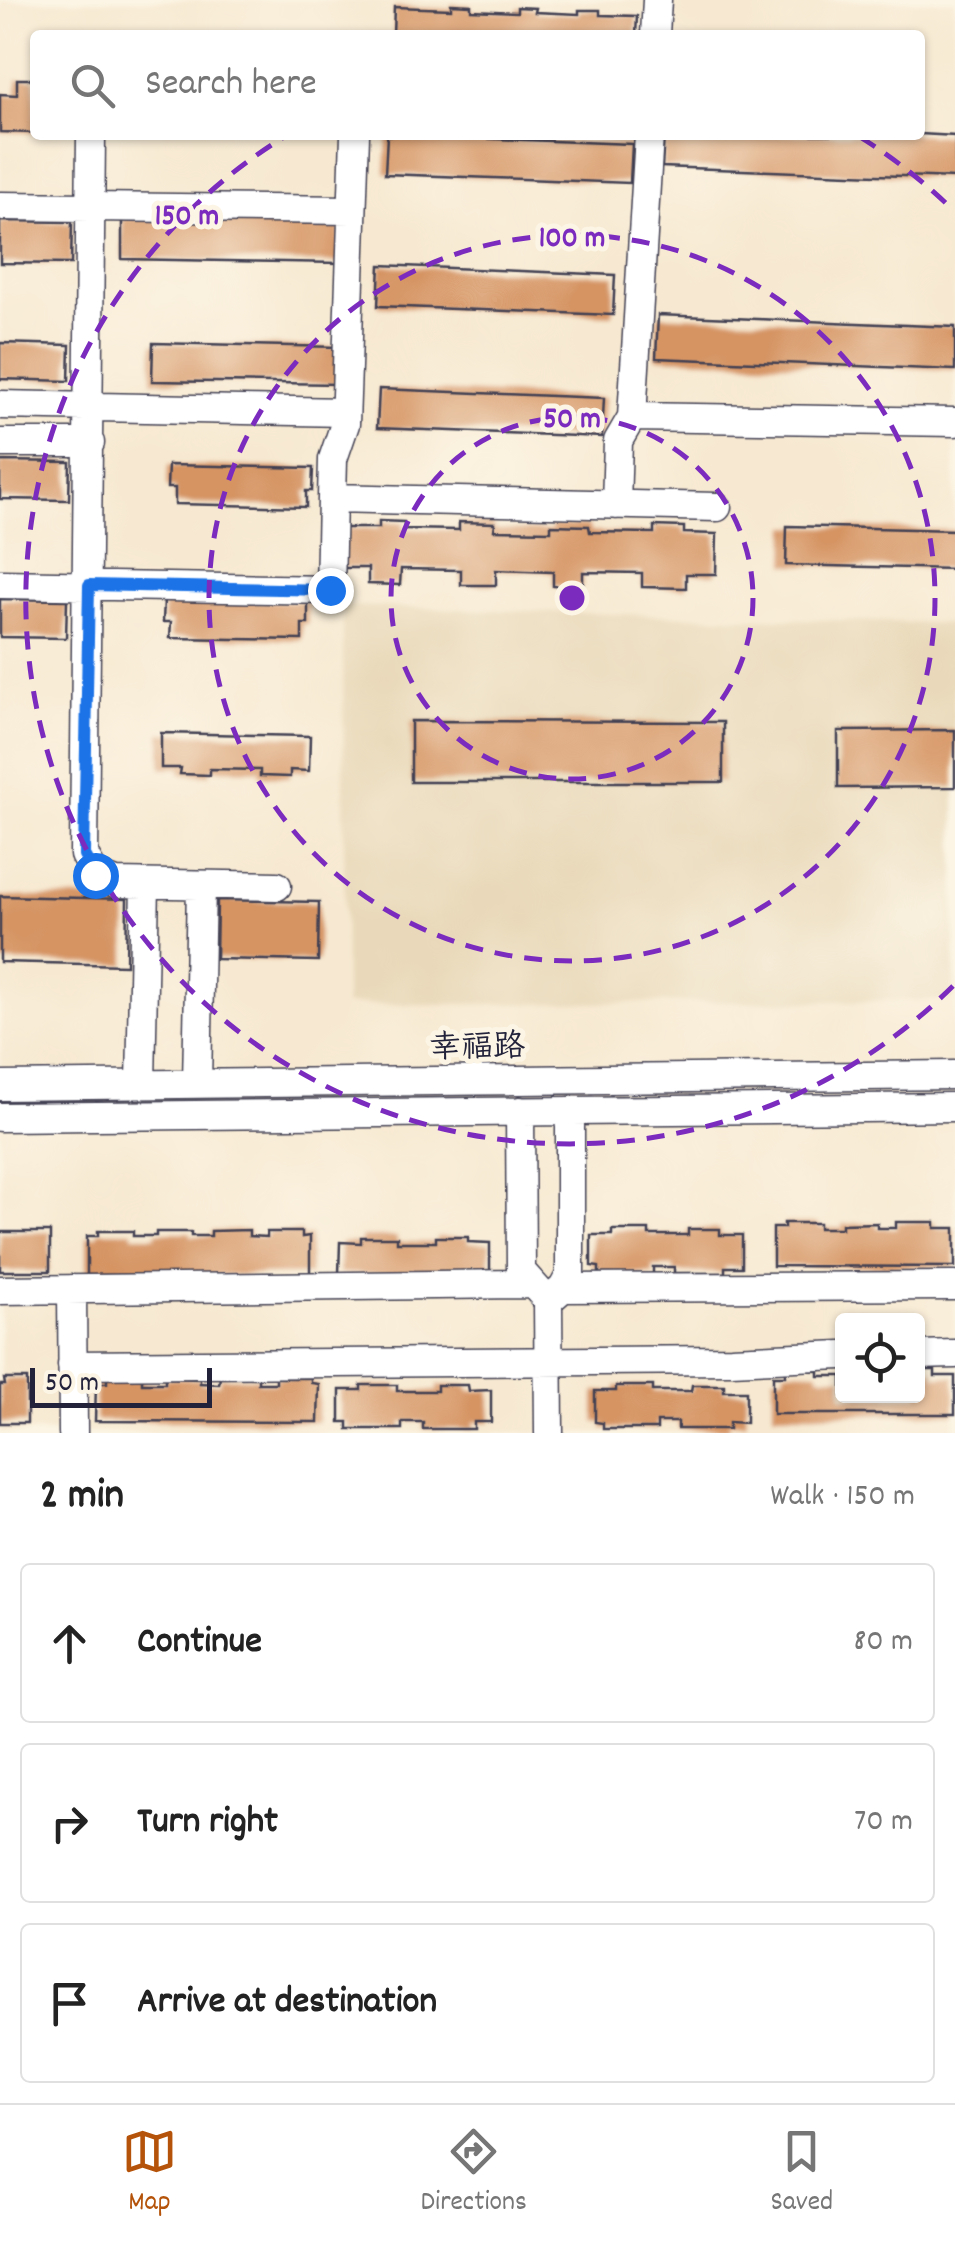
<!DOCTYPE html>
<html lang="en">
<head>
<meta charset="utf-8">
<style>
	:root { --surface:#fff; --page:#f6f6f6; --text:#222; --muted:#767676; --line:#e0e0e0; --accent:#b45309 }
	body { margin:0; font-family:Dekko,"LXGW WenKai TC",sans-serif; background:var(--page); color:var(--text) }
	.controls { position:absolute; right:30px; bottom:30px; display:grid; overflow:hidden; border-radius:10px; box-shadow:0 2px 8px #0004 }
	.controls button { width:90px; height:90px; display:grid; place-items:center; padding:0; border:0; border-bottom:2px solid var(--line); background:var(--surface); color:var(--text); font:50px sans-serif }
	.scale { position:absolute; left:30px; bottom:25px; width:182px; box-sizing:border-box; padding-left:10px; border:5px solid #22223b; border-top:0; font-size:28px; line-height:35px; white-space:nowrap; color:#22223b; -webkit-text-stroke:8px #fcf5e5; paint-order:stroke }
	.stop { position:absolute; width:30px; height:30px; margin:-22px; border:8px solid #1a73e8; border-radius:50%; background:#fff }
	.stop.end { background:#1a73e8; border-color:#fff; box-shadow:0 2px 10px #0008 }
	.list { margin:0; padding:0; list-style:none }
	h2 { display:flex; justify-content:space-between; align-items:center; height:130px; margin:0; padding:0 40px; font-size:42px }
	h2 small { font-size:32px; font-weight:400; color:var(--muted) }
	.list li { display:grid; grid-template-columns:65px 1fr auto; gap:30px; align-items:center; box-sizing:border-box; height:160px; margin:0 20px 20px; padding:0 20px; border:2px solid var(--line); border-radius:10px }
	.list b { display:block; font-size:38px; white-space:nowrap }
	.list em { font-size:32px; font-style:normal; color:var(--muted) }
	.icon { flex:none; width:55px; height:55px; fill:none; stroke:currentColor; stroke-width:2; stroke-linecap:round; stroke-linejoin:round }
	.map { position:relative; flex:none; width:955px; height:1433px; overflow:hidden }
	.search { position:absolute; background:var(--surface); box-shadow:0 2px 8px #0004; left:30px; right:30px; top:30px; height:110px; display:flex; align-items:center; gap:25px; box-sizing:border-box; padding:0 35px; border-radius:10px; color:var(--muted); font-size:38px }
	.sheet { height:670px; background:var(--surface) }
	nav { display:flex; justify-content:space-around; align-items:center; box-sizing:border-box; height:140px; border-top:2px solid var(--line); background:var(--surface); font-size:28px; color:var(--muted) }
	nav a { display:grid; justify-items:center; gap:5px }
	nav .on { color:var(--accent) }
	.map>svg:first-child { display:block }
	.built { fill:#e9d9ba }
	.building { fill:#d69463 }
	.lines { fill:none; stroke-linecap:round; stroke-linejoin:round }
	.minor-casing { stroke:#424052; stroke-width:31 }
	.minor { stroke:#fff; stroke-width:28 }
	.route { stroke:#1a73e8; stroke-width:12 }
	.ring { fill:none; stroke:#7b2cbf; stroke-width:5; stroke-dasharray:18 12 }
	.labels { text-anchor:middle; stroke-width:10; stroke-linejoin:round; paint-order:stroke }
	.street-label { font-size:32px; fill:#22223b; stroke:#fcf5e5 }
	.centre { fill:#7b2cbf; stroke:#fcf5e5; stroke-width:5 }
	.ring-label { font-size:30px; text-anchor:middle; font-weight:bold; fill:#7b2cbf; stroke:#fcf5e5; stroke-width:10; stroke-linejoin:round; paint-order:stroke }
</style>
</head>
<body>
<div class="map">
<svg width="955" height="1433" viewBox="0 0 955 1433">
	<rect width="100%" height="100%" fill="#fcf5e5"/>
	<filter id="ink" filterUnits="userSpaceOnUse"><feTurbulence type="fractalNoise" baseFrequency=".01" numOctaves="2"/><feDisplacementMap in="SourceGraphic" scale="20" xChannelSelector="R" yChannelSelector="G"/><feConvolveMatrix kernelMatrix="1 2 1 2 8 2 1 2 1" color-interpolation-filters="sRGB"/></filter>
	<filter id="wash" filterUnits="userSpaceOnUse"><feTurbulence type="fractalNoise" baseFrequency=".0048" numOctaves="4" result="noise"/><feDisplacementMap in="SourceGraphic" scale="40" xChannelSelector="R" yChannelSelector="G"/><feGaussianBlur stdDeviation="2.25" result="paint"/><feColorMatrix in="noise" values="0 0 0 0 0 0 0 0 0 0 0 0 0 0 0 0 0 1.4 0 .05"/><feComposite in="paint" operator="in"/></filter>
	<g filter="url(#wash)">
		<rect width="100%" height="100%" fill="#f7e9d1"/>
		<!-- built -->
		<path class="built" d="M343 606 955 624V1000L345 1005Z"/>
		<g id="blocks">
			<!-- building -->
			<path class="building" d="M451 4 471 5V10L517 12V7L536 8 535 12 579 14V10H600V15L637 16 636 35H393L394 7 451 9Z
				M17 79H35V133L0 132V94L17 95Z
				M920 134 955 136V178L662 167 664 135Z
				M387 135 632 144 630 183 385 174Z
				M122 218 341 222 340 263 122 259Z
				M0 221 72 222 71 264 0 263Z
				M380 265 615 275 613 315 378 306Z
				M658 315 955 327V370L656 358Z
				M0 343 70 345 69 381 0 379Z
				M153 343 340 347 339 384 152 381Z
				M379 389 604 398 602 437 377 428Z
				M0 461 70 462 69 500 0 499Z
				M168 465 313 468 312 491H306V507L175 504V488H167Z
				M379 521 404 522V529L459 530V522L495 523 494 530 551 531V525L589 526 590 532 654 533V526L684 527V533L717 534 716 574H686V588L642 587V573L583 572V587L553 586V572L496 570V585H461V570L401 569 400 585 368 584V568H342L343 528H379Z
				M787 526 955 530V569L786 565Z
				M0 599 67 600 66 638 0 637Z
				M164 599 308 602V624H302V640L170 638 171 622H163Z
				M411 721 723 722V782H411Z
				M955 730V787L838 788V731Z
				M161 733 310 736 309 771 290 770V777L260 776V770L210 769V775L180 774 181 768H161Z
				M0 896 127 899 126 965 0 962Z
				M217 900 319 902 318 961 216 959Z
				M896 1222H935V1228H955V1267L773 1266V1228H784V1223H819V1228H842V1224L877 1223V1228H896Z
				M688 1229H720V1235H742V1267H725V1273H674V1267H653V1274H599V1267L591 1266V1235H612V1230H649V1235H688Z
				M249 1230V1236L267 1237V1232H302V1237L310 1236V1275H87V1236H98V1231H133V1236H156V1232H191V1236H211V1231Z
				M0 1232H50V1271H0Z
				M361 1237H397V1242H436V1237H468V1242L490 1243V1274H339L340 1242 361 1243Z
				M785 1370 819 1371V1376H842V1396H918V1370H935V1376H955V1414H773V1376H785Z
				M220 1377 258 1378V1383H276V1378H311V1383L319 1384 318 1422 95 1421 96 1383H107V1378H142V1383H165V1378L200 1379V1383L219 1384Z
				M4 1379H27V1423H0V1385H5Z
				M361 1385H397V1391H437V1385H468L469 1391 491 1390V1422H474V1429H423V1422H402V1429H348V1422H340V1390H361Z
				M692 1385H724V1391H746V1423L729 1422V1429H678V1422H657V1429H603V1423L595 1422V1391H616V1386H653V1391H691Z"/>
		</g>
	</g>
	<g filter="url(#ink)">
		<use href="#blocks" fill-opacity="0" stroke="#424052" stroke-width="2.5"/>
		<g class="lines">
			<!-- minor casing -->
			<g class="minor-casing">
				<path id="minor" d="M655 35 657 0
					M91 135 84 855 95 875 116 883 277 886
					M355 135 345 424 333 459 332 498 717 507
					M0 206 352 210
					M0 405 345 412
					M632 417 955 422
					M0 443H90
					M616 505 618 441 632 417 649 135
					M0 584 330 590 332 498
					M197 1083 201 885
					M141 1084 145 884
					M0 1086 955 1075
					M520 1111 521 1271 548 1301 563 1288 570 1275V1111
					M0 1117 955 1107
					M563 1288 955 1286
					M72 1289 73 1433
					M0 1290 530 1284
					M548 1301 549 1433
					M918 1355 955 1354
					M72 1365 731 1360 842 1355"/>
			</g>
			<!-- minor -->
			<use href="#minor" class="minor"/>
		</g>
	</g>
	<g class="lines" filter="url(#ink)">
		<!-- route -->
		<path class="route" d="M95 875 84 855 89 585 330 590"/>
	</g>
	<!-- distance rings -->
	<g class="ring">
		<circle cx="572" cy="598" r="181"/>
		<circle cx="572" cy="598" r="363"/>
		<path d="M953 986A544 544 0 1 1 284 137M860 137A544 544 0 0 1 953 210"/>
	</g>
	<g class="labels">
		<!-- street labels -->
		<g class="street-label">
			<text transform="translate(477 1045) rotate(-1)" y="11">幸福路</text>
		</g>
	</g>
	<circle cx="572" cy="598" r="15" class="centre"/>
	<g class="ring-label">
		<text x="187" y="224">150 m</text>
		<text x="572" y="246">100 m</text>
		<text x="572" y="427">50 m</text>
	</g>
</svg>
<div class="controls">
<button><svg class="icon" aria-label="locate" viewBox="0 0 24 24"><circle cx="12" cy="12" r="6"/><path d="M12 2v4M12 18v4M2 12h4M18 12h4"/></svg></button>
</div>
<div class="scale">50 m</div>
<div class="stop" style="left:95px;top:875px"></div>
<div class="stop end" style="left:330px;top:590px"></div>
<div class="search"><svg class="icon" aria-label="search" viewBox="0 0 24 24"><circle cx="10" cy="10" r="6"/><path d="M15 15l6 6"/></svg>Search here</div>
</div>
<section class="sheet">
<h2>2 min<small>Walk · 150 m</small></h2>
<ul class="list">
<li><svg class="icon" aria-label="ahead" viewBox="0 0 24 24"><path d="M12 20V5M6 11l6-6 6 6"/></svg><div><b>Continue</b></div><em>80 m</em></li>
<li><svg class="icon" aria-label="right" viewBox="0 0 24 24"><path d="M7 20v-9h11M14 6l5 5-5 5"/></svg><div><b>Turn right</b></div><em>70 m</em></li>
<li><svg class="icon" aria-label="arrive" viewBox="0 0 24 24"><path d="M6 21V4h12l-3 4 3 4H6"/></svg><div><b>Arrive at destination</b></div></li>
</ul>
</section>
<nav>
<a class="on"><svg class="icon" aria-label="map" viewBox="0 0 24 24"><path d="M3 6l6-2 6 2 6-2v14l-6 2-6-2-6 2zM9 4v14M15 6v14"/></svg>Map</a>
<a><svg class="icon" aria-label="directions" viewBox="0 0 24 24"><path d="M12 3l9 9-9 9-9-9zM9 14v-3h6M13 9l2 2-2 2"/></svg>Directions</a>
<a><svg class="icon" aria-label="saved" viewBox="0 0 24 24"><path d="M7 4h10v16l-5-4-5 4z"/></svg>Saved</a>
</nav>
</body>
</html>
